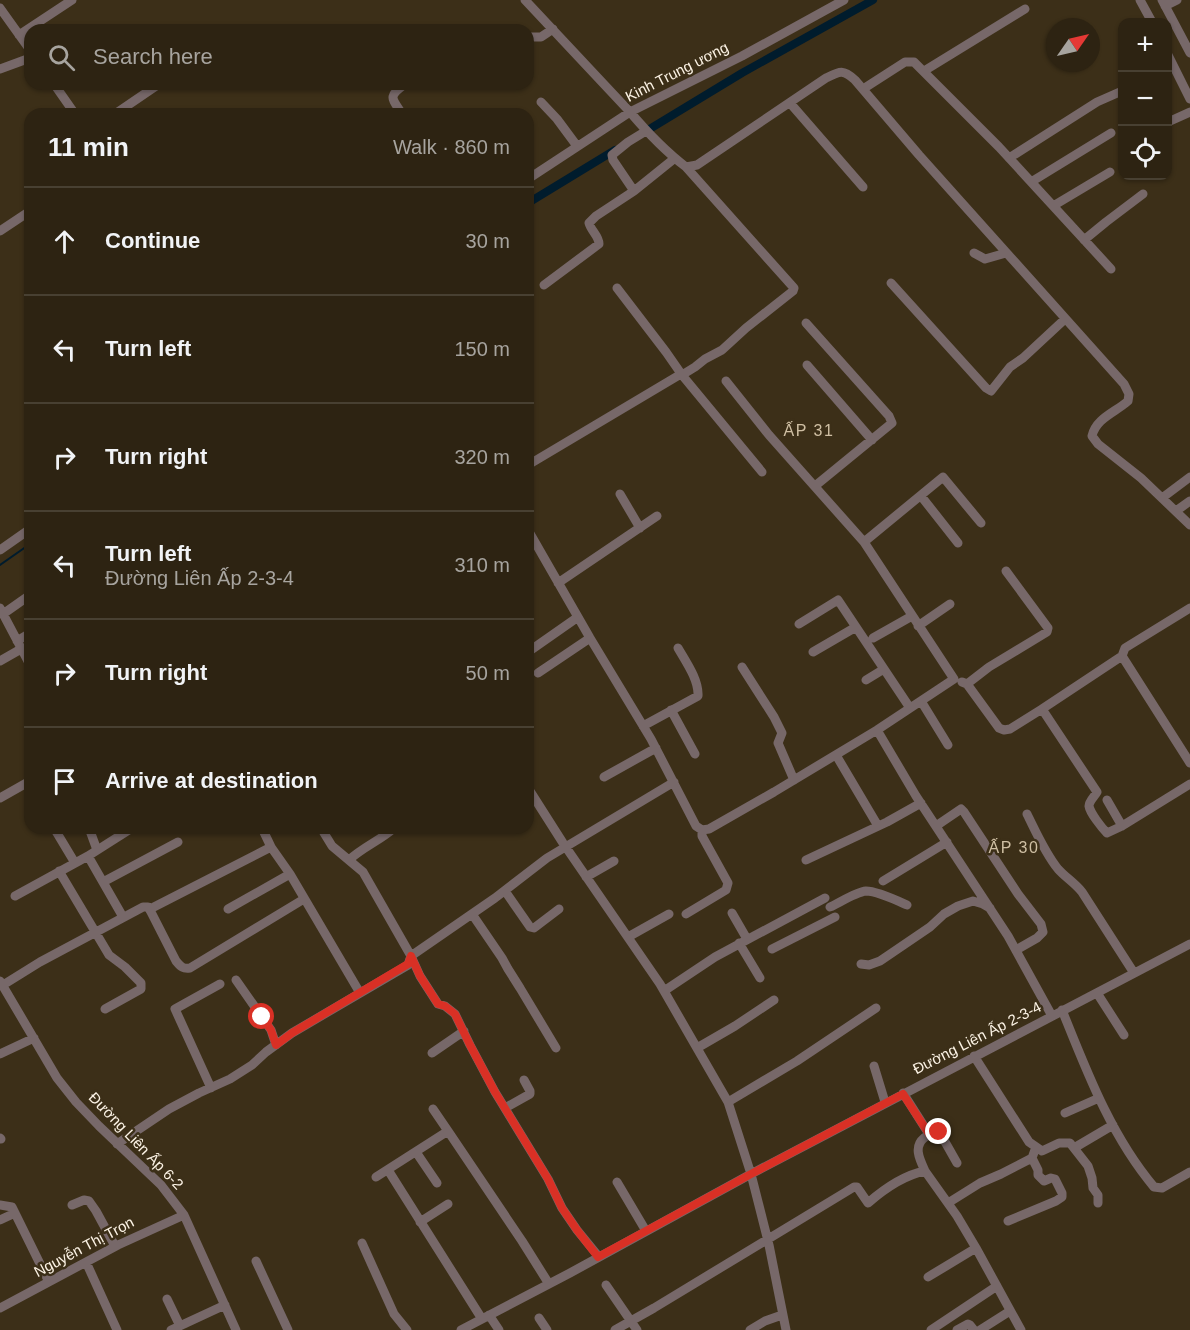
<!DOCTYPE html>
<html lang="en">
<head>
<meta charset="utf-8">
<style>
	:root { --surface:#2d2312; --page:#392f20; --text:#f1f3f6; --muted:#a7a49f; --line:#484032 }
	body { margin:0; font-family:Arial,sans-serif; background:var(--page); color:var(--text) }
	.controls { position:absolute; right:18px; top:18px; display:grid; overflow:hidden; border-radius:12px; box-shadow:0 2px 4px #0004 }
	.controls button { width:54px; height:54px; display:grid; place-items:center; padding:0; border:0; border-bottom:2px solid var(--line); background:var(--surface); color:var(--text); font:30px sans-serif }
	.compass { position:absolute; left:1046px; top:18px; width:54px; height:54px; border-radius:50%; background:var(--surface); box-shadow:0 2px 4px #0004; rotate:56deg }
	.stop { position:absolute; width:18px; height:18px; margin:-14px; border:4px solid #d93025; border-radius:50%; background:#fff }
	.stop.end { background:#d93025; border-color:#fff; box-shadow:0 2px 6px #0008 }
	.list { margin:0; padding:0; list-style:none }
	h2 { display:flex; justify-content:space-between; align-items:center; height:78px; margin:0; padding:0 24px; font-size:26px }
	h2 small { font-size:20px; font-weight:400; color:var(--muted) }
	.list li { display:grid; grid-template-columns:39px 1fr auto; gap:18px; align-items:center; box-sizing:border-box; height:108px; padding:0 24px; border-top:2px solid var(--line) }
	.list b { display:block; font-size:22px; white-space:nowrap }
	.list p { margin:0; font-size:20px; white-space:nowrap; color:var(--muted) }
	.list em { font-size:20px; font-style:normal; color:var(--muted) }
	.icon { flex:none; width:33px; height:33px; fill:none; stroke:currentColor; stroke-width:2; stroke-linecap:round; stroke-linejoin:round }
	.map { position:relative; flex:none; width:1190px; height:1330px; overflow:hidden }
	.search { position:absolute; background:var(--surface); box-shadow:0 2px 4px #0004; left:24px; top:24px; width:510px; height:66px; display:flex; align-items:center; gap:15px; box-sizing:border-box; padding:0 21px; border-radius:18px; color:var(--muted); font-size:22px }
	.panel { position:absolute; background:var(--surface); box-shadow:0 2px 4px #0004; left:24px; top:108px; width:510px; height:726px; border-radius:18px }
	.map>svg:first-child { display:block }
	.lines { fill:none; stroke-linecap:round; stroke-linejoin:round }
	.stream { stroke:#001c2d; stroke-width:2 }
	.canal { stroke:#001c2d; stroke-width:8 }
	.minor { stroke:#776869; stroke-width:9 }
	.route { stroke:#d93025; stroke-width:8 }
	.labels { text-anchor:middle; stroke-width:5; stroke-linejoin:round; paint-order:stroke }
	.street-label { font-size:15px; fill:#fcf3e5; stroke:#3c2f18 }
	.neighbourhood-label { font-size:16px; letter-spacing:1.5px; fill:#cfbfa3; stroke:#3c2f18 }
</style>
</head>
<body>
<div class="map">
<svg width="1190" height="1330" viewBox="0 0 1190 1330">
	<rect width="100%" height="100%" fill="#3c2f18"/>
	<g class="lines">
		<!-- stream -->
		<path class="stream" d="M0 565 30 544"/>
		<!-- canal -->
		<path class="canal" d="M643 133 742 73 873 0
			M528 203 615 150"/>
		<!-- minor -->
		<path class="minor" d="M525 0 630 112C647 132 665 151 686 167L697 165 826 78C840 71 843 69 855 80L919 155 1124 384 1129 394 1128 401C1116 412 1096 418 1092 436L1098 444 1141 478 1190 525
			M1140 0 1152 22
			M1162 0 1190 53
			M1165 6 1177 0
			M0 8 30 50
			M19 35 72 0
			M528 37H541L553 29
			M1168 55 1190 99
			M0 69 30 58
			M924 71 1025 9
			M54 84 75 114
			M863 89 905 62H914L999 147 1111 269
			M541 102 557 119 577 146
			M790 103 863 187
			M115 114 159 84
			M402 114C392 98 387 97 405 84
			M1168 122 1190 112
			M1009 158 1097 102 1122 91
			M528 179 630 112 742 56 844 0
			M1031 182 1111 133
			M634 191 675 158
			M1053 206 1110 172
			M0 231 30 211
			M1084 240 1106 222 1143 194
			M974 253 985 259 1006 253
			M891 283 986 388 991 391 1010 367 1023 358 1065 319
			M544 285 599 244C599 236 591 231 589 223L596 216 634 191 613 160 612 155 628 142 646 131
			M617 288 666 352 682 375 762 472
			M806 323 889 416 892 423 815 486
			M807 365 872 440
			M682 375 695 367 705 359 722 350 746 328 793 291 794 288 686 167
			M528 465 681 374
			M620 494 640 528
			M921 496 958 543
			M1162 498 1190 477
			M1176 511 1190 501
			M528 530 590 638 651 739 696 826 702 830 709 829 774 792 877 730 954 679 864 542 769 435 726 381
			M864 542 943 477 981 523
			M0 550 30 529
			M558 583 657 516
			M0 608 30 665
			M1190 608 1125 648 1122 656 1042 709 1097 792C1095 796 1089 801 1089 806 1090 813 1102 828 1107 833L1122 826 1190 784
			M3 614 30 595
			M799 624 838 600 884 669
			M918 626 950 604
			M873 638 912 616
			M17 641 30 633
			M528 652 578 617
			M813 652 856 627
			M1122 656 1190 763
			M0 661 21 649
			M742 667 774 717 782 733 778 743 794 780
			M538 673 590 638
			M866 680 884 669 910 708
			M962 682 967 684 999 728 1004 730 1010 729 1042 709
			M967 684 989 667 1047 632 1048 628 1006 571
			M921 701 948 745
			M671 710 695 754
			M643 726 698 696C699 680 686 662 678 648
			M877 730 916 796 1008 936 1052 1016
			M836 755 878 826
			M604 777 656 748
			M528 788 563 843 660 984 728 1102 751 1174 769 1245 786 1330
			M0 798 30 781
			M1107 800 1122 826
			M1027 814C1036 832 1045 853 1058 869 1065 877 1075 883 1082 892L1134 973
			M936 826 961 809 964 812 1018 894 1041 924 1043 932 1037 938 1016 950
			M54 828 75 863
			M89 828 97 850
			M117 828 121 835 132 828
			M262 828 271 847
			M321 828 332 846 363 872 411 956 420 976 438 1004 445 1006 455 1014 470 1045 495 1092 548 1179 562 1208 577 1230 599 1257
			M88 856 123 917
			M349 860C363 847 381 840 394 828
			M806 860 887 822 921 803
			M59 871 109 955 125 967 141 983V989L105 1009
			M586 877 614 861
			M883 881 947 842
			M103 882 178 842
			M505 891 530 927 534 928 559 909
			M15 896 88 856 121 835
			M830 907C839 903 856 892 866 891 877 891 896 900 907 905
			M150 909 271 847 290 874 360 993
			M228 909 290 874
			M732 913 747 939
			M472 914 502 958 508 969 520 988 556 1048
			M686 914 726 890 728 883 702 836V830
			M628 937 669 914
			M739 943 760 978
			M772 949 835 917
			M861 964 869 965 880 961 930 927 944 914 958 906 973 901 983 904 990 908
			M236 980 271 1030 276 1045
			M0 981 57 1078 76 1102 99 1126 161 1185 184 1215 236 1330
			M3 985 40 962 143 907H148L151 912 176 961C181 967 183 969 190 968L304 899
			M664 991 715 957 825 898
			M1097 993 1124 1035
			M1062 1010C1087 1072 1111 1136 1154 1187L1162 1188 1190 1172
			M697 1048 735 1026 774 1000
			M432 1053 464 1031
			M0 1054 34 1038
			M974 1056 1029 1142 1042 1151 1059 1143H1070L1088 1166 1092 1178 1093 1188 1098 1195V1203
			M874 1066 885 1102
			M211 1088 175 1009 220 984
			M903 1093 929 1134
			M728 1102 797 1061 876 1008
			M505 1108 530 1094V1091L524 1080
			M433 1109 448 1131
			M1065 1113 1099 1098
			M0 1138 1 1139
			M117 1144 169 1109 199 1093 230 1079 252 1065 266 1052 292 1033 408 965 411 956 495 898 547 858 674 782
			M1074 1148 1113 1125
			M416 1152 437 1183
			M388 1170 482 1319
			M925 1171C920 1160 913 1147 924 1138 929 1134 932 1132 938 1131L940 1133 957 1163
			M376 1177 448 1131 522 1241 549 1284
			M617 1182 646 1231
			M948 1203 980 1183 1001 1174 1032 1158
			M0 1205 12 1207 49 1282
			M72 1205 84 1200 89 1201 96 1211 115 1246
			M0 1220 15 1213
			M1008 1221 1056 1201 1062 1197V1193L1055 1179 1051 1178 1044 1181 1038 1175V1170L1032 1158 1036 1147
			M420 1222 448 1204
			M362 1243 394 1314 407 1330
			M976 1248 1021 1330
			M256 1261 288 1330
			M86 1262 117 1330
			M606 1285 637 1330
			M167 1299 180 1326
			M0 1308 118 1245 184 1215
			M489 1315 499 1330
			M539 1318 547 1330
			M171 1330 225 1305
			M461 1330 570 1273 751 1174 1190 944
			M615 1330 654 1308 854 1187H857L868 1203C884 1189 905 1175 925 1171L957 1216 976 1248 928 1277
			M750 1330 765 1321 782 1315
			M931 1330 997 1286
			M957 1330 968 1324 970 1325 974 1330
			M980 1330 1010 1311"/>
	</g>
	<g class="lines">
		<!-- route -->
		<path class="route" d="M262 1017 271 1030 276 1045 292 1033 408 964 411 956 420 976 438 1004 445 1006 455 1014 470 1045 495 1092 548 1179 562 1208 577 1230 598 1257 751 1174 903 1094 929 1134 935 1131 939 1132"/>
	</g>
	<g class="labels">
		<!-- street labels -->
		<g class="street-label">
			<text transform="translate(677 72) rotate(-27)" y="5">Kinh Trung ương</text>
			<text transform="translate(977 1038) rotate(-27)" y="5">Đường Liên Ấp 2-3-4</text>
			<text transform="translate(136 1141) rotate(46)" y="5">Đường Liên Ấp 6-2</text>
			<text transform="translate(84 1247) rotate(-28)" y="5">Nguyễn Thị Trọn</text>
		</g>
		<!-- neighbourhood labels -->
		<g class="neighbourhood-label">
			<text x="809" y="436">ẤP 31</text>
			<text x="1014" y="853">ẤP 30</text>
		</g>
	</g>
</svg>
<div class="controls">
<button>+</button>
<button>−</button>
<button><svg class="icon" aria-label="locate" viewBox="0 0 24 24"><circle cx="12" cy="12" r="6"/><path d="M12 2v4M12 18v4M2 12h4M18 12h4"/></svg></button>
</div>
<svg class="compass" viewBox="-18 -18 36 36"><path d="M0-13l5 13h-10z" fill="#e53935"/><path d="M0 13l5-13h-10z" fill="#a7a49f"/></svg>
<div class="stop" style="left:262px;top:1017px"></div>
<div class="stop end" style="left:939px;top:1132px"></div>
<div class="search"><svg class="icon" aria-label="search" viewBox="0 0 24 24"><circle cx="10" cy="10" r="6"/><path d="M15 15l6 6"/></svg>Search here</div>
<section class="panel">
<h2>11 min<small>Walk · 860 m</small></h2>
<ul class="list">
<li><svg class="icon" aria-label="ahead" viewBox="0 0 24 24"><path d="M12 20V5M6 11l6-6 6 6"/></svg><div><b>Continue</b></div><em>30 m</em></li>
<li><svg class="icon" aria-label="left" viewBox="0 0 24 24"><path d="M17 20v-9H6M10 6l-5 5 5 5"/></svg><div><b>Turn left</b></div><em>150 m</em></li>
<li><svg class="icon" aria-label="right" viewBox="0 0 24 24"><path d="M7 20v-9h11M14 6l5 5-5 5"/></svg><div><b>Turn right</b></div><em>320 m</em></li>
<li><svg class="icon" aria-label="left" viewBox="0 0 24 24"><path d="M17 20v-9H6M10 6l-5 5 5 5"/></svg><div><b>Turn left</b><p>Đường Liên Ấp 2-3-4</p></div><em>310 m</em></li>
<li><svg class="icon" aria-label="right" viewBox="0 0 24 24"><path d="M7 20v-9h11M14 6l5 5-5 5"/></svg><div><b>Turn right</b></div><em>50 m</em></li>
<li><svg class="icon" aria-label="arrive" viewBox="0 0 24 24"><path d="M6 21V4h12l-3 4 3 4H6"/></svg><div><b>Arrive at destination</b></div></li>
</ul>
</section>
</div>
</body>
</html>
